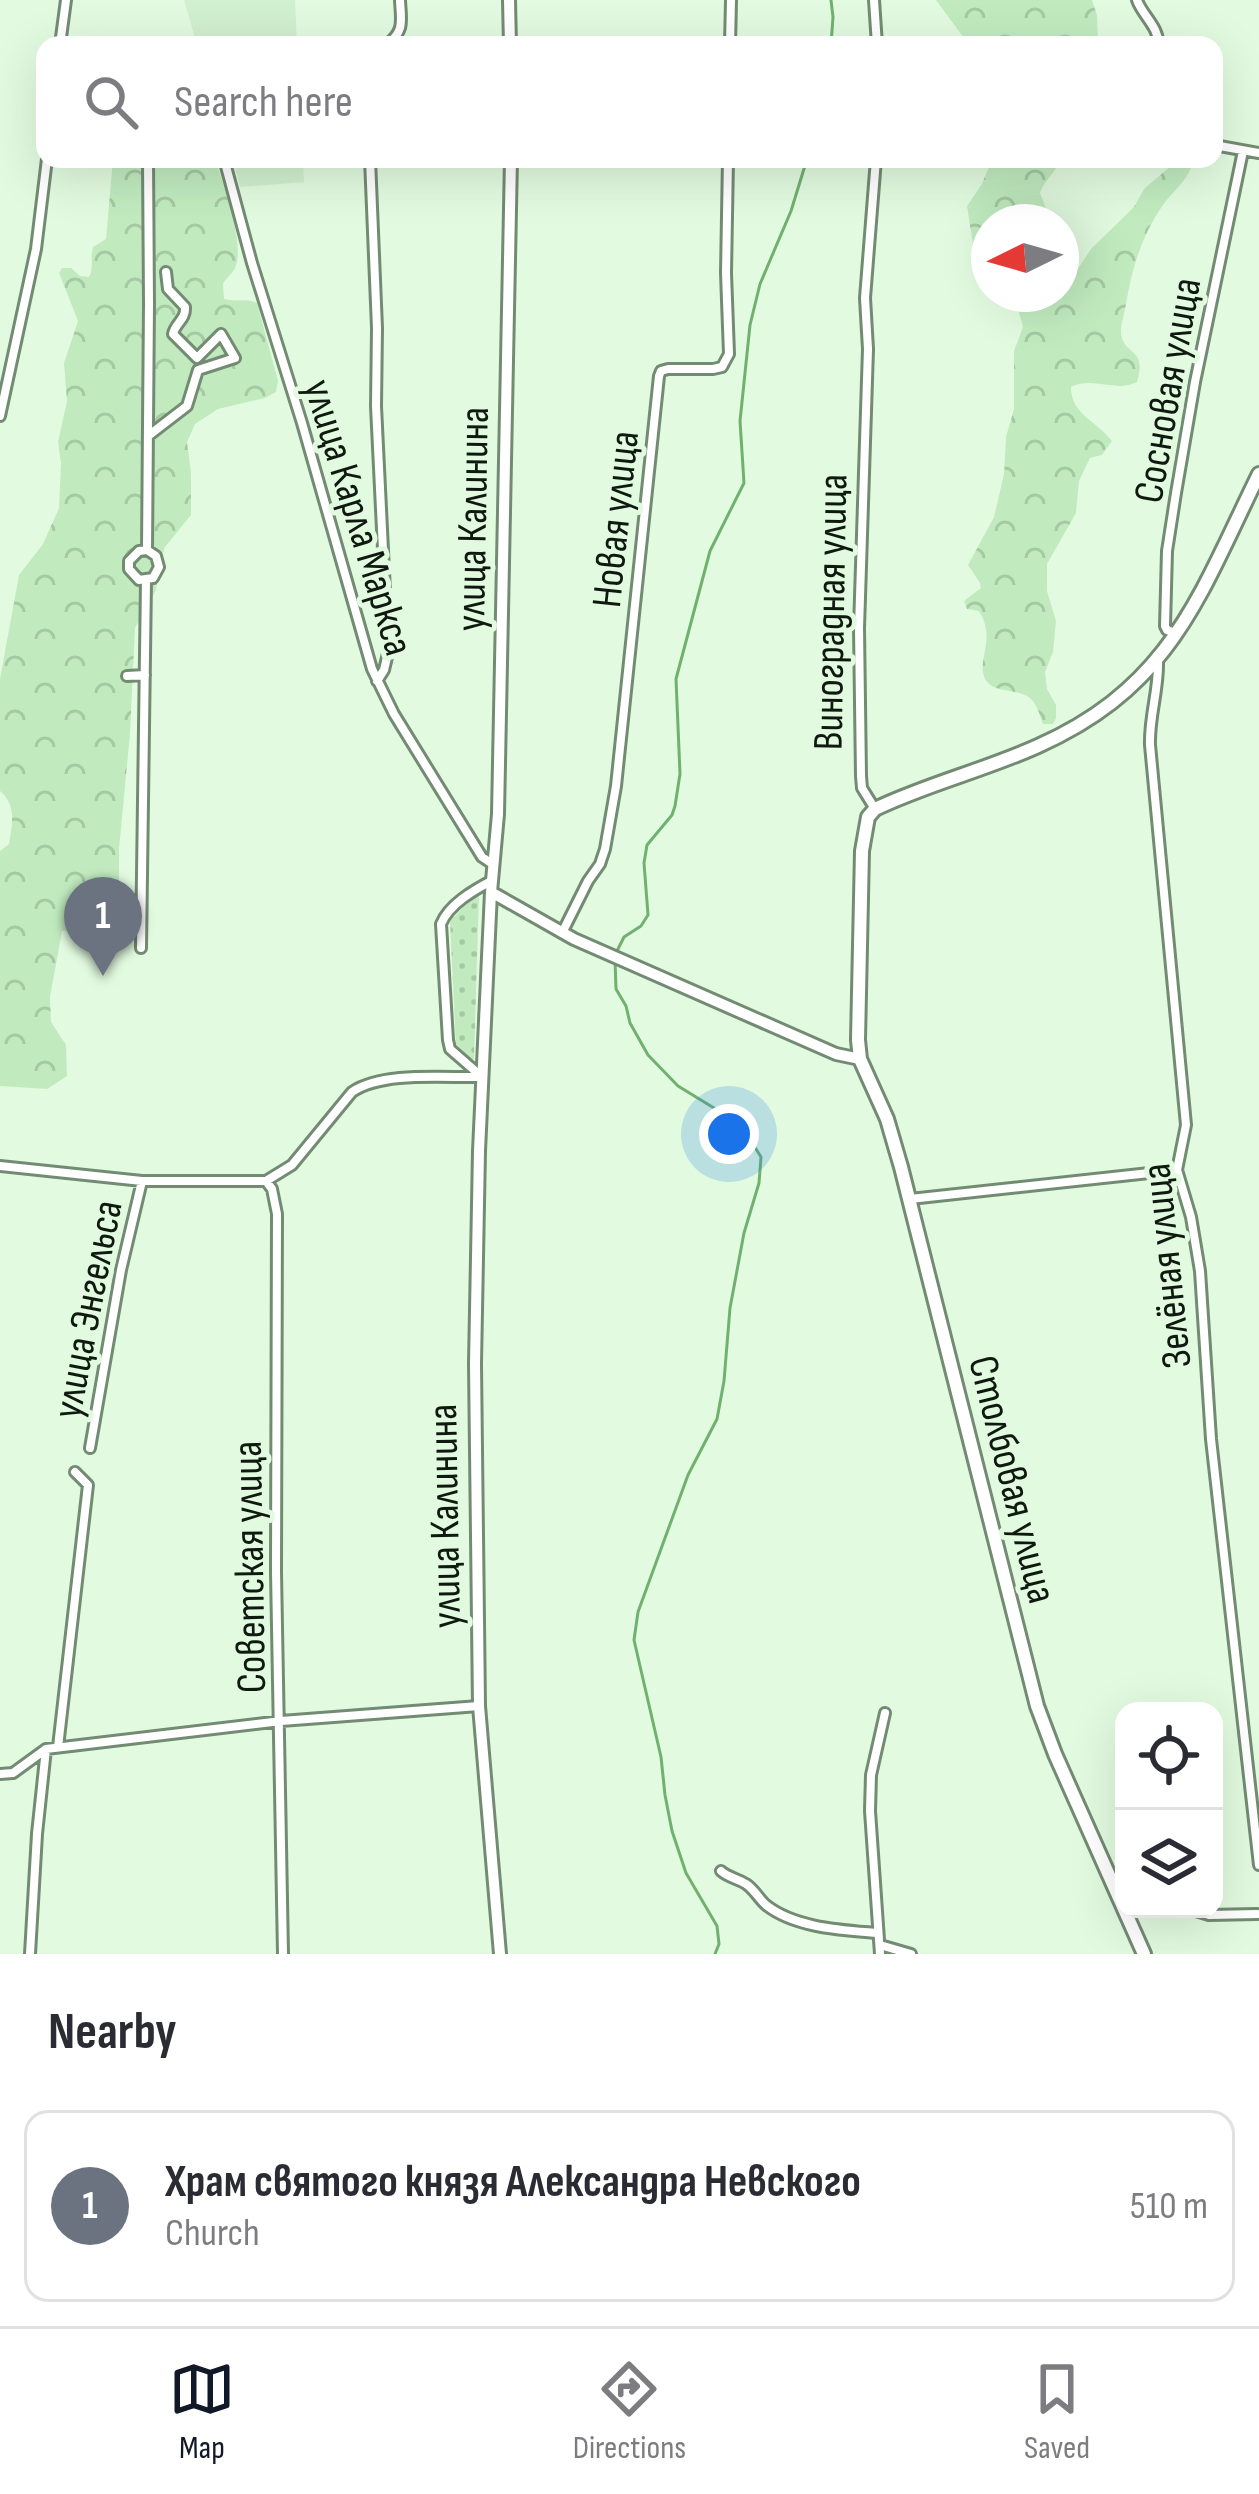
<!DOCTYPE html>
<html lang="en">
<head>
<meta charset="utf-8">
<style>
	:root { --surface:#fff; --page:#f7f7f7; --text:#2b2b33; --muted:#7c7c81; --line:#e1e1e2; --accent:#111827 }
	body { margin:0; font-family:"Sofia Sans Condensed",sans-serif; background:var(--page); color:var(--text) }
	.controls { position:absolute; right:36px; bottom:36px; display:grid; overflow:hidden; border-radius:24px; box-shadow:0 12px 48px #0002 }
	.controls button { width:108px; height:108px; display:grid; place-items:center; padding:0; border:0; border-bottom:3px solid var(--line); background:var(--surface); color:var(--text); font:60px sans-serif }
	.compass { position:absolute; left:971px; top:204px; width:108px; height:108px; border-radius:50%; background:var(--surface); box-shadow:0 12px 48px #0002; rotate:265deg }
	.you { position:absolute; left:729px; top:1134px; width:42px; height:42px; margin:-30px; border:9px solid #fff; border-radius:50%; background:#1a73e8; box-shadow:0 0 0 18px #1a73e833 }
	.badge { display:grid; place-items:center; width:78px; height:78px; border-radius:50%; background:var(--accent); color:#fff; font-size:39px; font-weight:700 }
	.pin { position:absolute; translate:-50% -99px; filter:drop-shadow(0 3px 6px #0008) }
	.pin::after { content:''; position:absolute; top:63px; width:42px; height:36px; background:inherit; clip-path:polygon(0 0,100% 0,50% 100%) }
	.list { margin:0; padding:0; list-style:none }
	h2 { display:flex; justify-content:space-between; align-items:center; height:156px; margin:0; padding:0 48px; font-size:51px }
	h2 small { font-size:39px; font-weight:400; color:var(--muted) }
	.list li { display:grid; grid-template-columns:78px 1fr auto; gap:36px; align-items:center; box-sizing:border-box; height:192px; margin:0 24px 24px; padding:0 24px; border:3px solid var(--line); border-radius:24px }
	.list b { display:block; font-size:45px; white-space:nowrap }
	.list p { margin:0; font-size:39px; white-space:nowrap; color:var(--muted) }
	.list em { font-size:39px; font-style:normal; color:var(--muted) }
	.icon { flex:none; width:66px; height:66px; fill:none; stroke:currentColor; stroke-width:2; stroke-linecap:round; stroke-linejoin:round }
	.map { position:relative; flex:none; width:1259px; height:1954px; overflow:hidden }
	.search { position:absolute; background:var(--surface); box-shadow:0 12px 48px #0002; left:36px; right:36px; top:36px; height:132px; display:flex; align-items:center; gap:30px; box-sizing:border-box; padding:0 42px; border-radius:24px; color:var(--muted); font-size:45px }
	.sheet { height:372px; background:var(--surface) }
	nav { display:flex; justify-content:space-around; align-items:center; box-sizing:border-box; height:168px; border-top:3px solid var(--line); background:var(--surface); font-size:33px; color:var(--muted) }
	nav a { display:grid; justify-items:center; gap:6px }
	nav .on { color:var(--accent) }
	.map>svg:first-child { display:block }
	.built { fill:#d1f0cf }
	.grass { fill:url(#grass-dots) }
	.forest { fill:url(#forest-crowns) }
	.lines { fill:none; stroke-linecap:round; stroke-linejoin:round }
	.stream { stroke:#71b16f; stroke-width:3 }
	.street-casing { stroke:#748b73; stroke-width:14 }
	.secondary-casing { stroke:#748b73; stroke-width:16 }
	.primary-casing { stroke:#748b73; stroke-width:18 }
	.street { stroke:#fff; stroke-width:8 }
	.secondary { stroke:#fff; stroke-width:10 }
	.primary { stroke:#fff; stroke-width:12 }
	.labels { text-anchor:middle; stroke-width:10; stroke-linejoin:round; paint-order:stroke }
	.street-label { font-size:42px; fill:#101910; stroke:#e2fbe0 }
</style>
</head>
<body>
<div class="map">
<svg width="1259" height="1954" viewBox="0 0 1259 1954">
	<defs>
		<pattern id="grass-dots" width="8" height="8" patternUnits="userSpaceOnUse" patternTransform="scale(3)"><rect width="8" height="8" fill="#c1ebbf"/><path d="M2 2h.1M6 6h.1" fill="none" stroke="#a5c9a3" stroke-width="1.8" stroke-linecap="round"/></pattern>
		<pattern id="forest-crowns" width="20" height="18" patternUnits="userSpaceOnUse" patternTransform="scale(3)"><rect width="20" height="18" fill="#c1ebbf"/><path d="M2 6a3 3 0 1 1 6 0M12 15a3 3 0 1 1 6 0" fill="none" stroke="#a5c9a3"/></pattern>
	</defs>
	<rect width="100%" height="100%" fill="#e2fbe0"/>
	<!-- built -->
	<path class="built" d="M184 0H295L297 45H197Z
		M233 159H303L304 182 240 187Z"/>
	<!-- grass -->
	<path class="grass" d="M477 893 479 895 474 1059 470 1060 456 1047 450 921Z"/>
	<!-- forest -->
	<path class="forest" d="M936 0H1092L1097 15 1098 45H969Z
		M113 159H215C223 184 246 245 235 268 232 274 226 278 223 284L224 299C236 302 246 298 257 303L278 381 276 392 265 398 218 409 195 424 187 442 191 473V515L165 547 159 565 156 590 135 628 130 734 119 849V894L102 926 62 931 50 997 51 1022 66 1045 67 1076 47 1089 0 1086V851L9 844C12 825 17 805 0 791V679L19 575 43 544 59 508 61 464 58 442 67 401 64 363 78 321 59 273 62 268H71L80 276 89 277C94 267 90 258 93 247L106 239Z
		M992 159H1060C1056 173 1045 179 1040 193L1051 222H989V280L975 257 967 206 982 184Z
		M1186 163 1191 168C1185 183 1172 192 1163 205 1142 235 1132 268 1126 304 1125 312 1121 323 1121 332 1122 356 1148 346 1137 382 1116 393 1093 376 1071 387 1071 415 1096 420 1112 441L1102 455 1090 458 1079 481 1076 513 1047 564V591L1056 621 1053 652 1045 672 1047 689 1056 705V718L1053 724H1043C1040 716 1037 704 1030 698 1018 688 993 694 985 679 976 659 997 640 979 611L967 609 964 601 981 588 980 583 968 565 994 517 1004 474 1006 437 1014 409V351L1023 327 1016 302 1003 294 1060 296 1091 249 1134 207 1144 189 1172 165Z"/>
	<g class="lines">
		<!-- stream -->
		<path class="stream" d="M831 0 833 17 831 45
			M617 951 624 937 641 926 648 915 644 863 647 845 672 815 675 806 680 774 676 679 710 551 744 483 740 421 750 325 760 284 791 211 807 159
			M615 960 616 989 626 1006 630 1023 648 1055 678 1086 714 1108 746 1133 761 1157 759 1183 744 1233 730 1308 724 1381 717 1419 688 1475 638 1612 634 1640 661 1757 665 1795 672 1831 686 1873 717 1926 719 1944 715 1954"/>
		<!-- street casing -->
		<g class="street-casing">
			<path id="street" d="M874 0 877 45
				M1137 0C1142 15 1160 28 1158 45
				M60 45 66 0
				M387 45C405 30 401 22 400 0
				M730 45 731 0
				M1214 145 1259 153
				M224 159 252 263 302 423 372 669 394 714 482 857 494 865
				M370 159 377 328 376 406 388 653 384 670 377 681
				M0 416 36 249 47 159
				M148 436 187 406 198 370 235 358 221 334 197 358 173 334C175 323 186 320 185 307L168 289 166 272
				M147 550 139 551 129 561V569L139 580 153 578 159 567 156 556 147 550 149 303 148 159
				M1175 633 1167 630 1165 626 1167 551 1176 493 1195 382 1243 151
				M1158 661C1159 690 1149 716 1150 745L1186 1125 1177 1170 1191 1217 1200 1271 1211 1439 1259 1865
				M127 676 145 675
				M875 809 862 788 861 776 859 628 868 349 865 298 876 159
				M562 933 588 881 600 864 605 849 616 786 659 376 661 371 668 369H713L722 367 729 354 726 273 728 159
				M141 948 146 581
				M481 1076 450 1049 448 1040 441 924C449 904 474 890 493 880
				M0 1166 142 1181H266L292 1165 352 1092C383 1071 445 1078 482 1077
				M266 1181 272 1189 277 1214 276 1572 283 1954
				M910 1199 1177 1170
				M90 1448 121 1270 142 1181
				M58 1747 88 1485 75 1472
				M0 1774 13 1773 46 1749 281 1721 479 1706
				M721 1871C729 1878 737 1878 746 1884 754 1889 759 1899 766 1905 795 1928 842 1930 877 1933
				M1189 1909 1209 1915 1257 1914
				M880 1945 911 1954
				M30 1954 37 1834 46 1749
				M880 1954 870 1811 871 1775 885 1713"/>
		</g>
		<!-- secondary casing -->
		<g class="secondary-casing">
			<path id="secondary" d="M509 0 510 45
				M491 892 574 939 836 1054 860 1059
				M500 1954 479 1706 475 1364 479 1151 491 892 498 814 511 159"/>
		</g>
		<!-- primary casing -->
		<g class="primary-casing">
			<path id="primary" d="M1144 1954 1055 1754 1037 1706 901 1167 887 1119 860 1059 858 1040 862 851 868 817 875 809C927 784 985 770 1038 746 1172 686 1199 596 1259 474"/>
		</g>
		<!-- street -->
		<use href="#street" class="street"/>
		<!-- secondary -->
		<use href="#secondary" class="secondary"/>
		<!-- primary -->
		<use href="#primary" class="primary"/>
	</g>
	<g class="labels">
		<!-- street labels -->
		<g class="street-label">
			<text transform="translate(1166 390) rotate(-80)" y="15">Сосновая улица</text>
			<text transform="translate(360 517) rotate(73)" y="15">улица Карла Маркса</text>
			<text transform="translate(471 519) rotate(-89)" y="15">улица Калинина</text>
			<text transform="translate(614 519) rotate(-84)" y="15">Новая улица</text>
			<text transform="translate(829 612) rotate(-89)" y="15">Виноградная улица</text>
			<text transform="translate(1165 1266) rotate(-96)" y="15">Зелёная улица</text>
			<text transform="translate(86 1309) rotate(-79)" y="15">улица Энгельса</text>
			<text transform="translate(1014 1479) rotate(76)" y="15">Столбовая улица</text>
			<text transform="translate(443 1516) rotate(-91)" y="15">улица Калинина</text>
			<text transform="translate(248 1567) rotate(-91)" y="15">Советская улица</text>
		</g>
	</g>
</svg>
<div class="controls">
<button><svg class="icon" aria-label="locate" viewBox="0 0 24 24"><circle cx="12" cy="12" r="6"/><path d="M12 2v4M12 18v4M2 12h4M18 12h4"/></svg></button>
<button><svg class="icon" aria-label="layers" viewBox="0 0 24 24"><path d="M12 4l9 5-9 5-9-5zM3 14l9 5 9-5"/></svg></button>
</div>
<svg class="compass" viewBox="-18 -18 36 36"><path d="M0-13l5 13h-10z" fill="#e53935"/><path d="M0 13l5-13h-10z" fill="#7c7c81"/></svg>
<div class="you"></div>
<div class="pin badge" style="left:103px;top:976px;background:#6b7280">1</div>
<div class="search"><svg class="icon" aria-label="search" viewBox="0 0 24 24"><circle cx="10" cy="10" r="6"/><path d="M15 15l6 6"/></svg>Search here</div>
</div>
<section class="sheet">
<h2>Nearby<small></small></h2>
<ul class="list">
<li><span class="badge" style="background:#6b7280">1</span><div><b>Храм святого князя Александра Невского</b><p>Church</p></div><em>510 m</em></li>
</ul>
</section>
<nav>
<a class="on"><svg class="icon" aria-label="map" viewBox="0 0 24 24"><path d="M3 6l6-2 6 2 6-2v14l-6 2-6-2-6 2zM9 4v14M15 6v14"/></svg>Map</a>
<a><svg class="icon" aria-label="directions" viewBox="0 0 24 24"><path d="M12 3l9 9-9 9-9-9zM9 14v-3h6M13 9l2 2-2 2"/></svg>Directions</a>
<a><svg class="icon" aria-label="saved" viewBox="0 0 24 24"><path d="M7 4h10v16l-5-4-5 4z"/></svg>Saved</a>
</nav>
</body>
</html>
